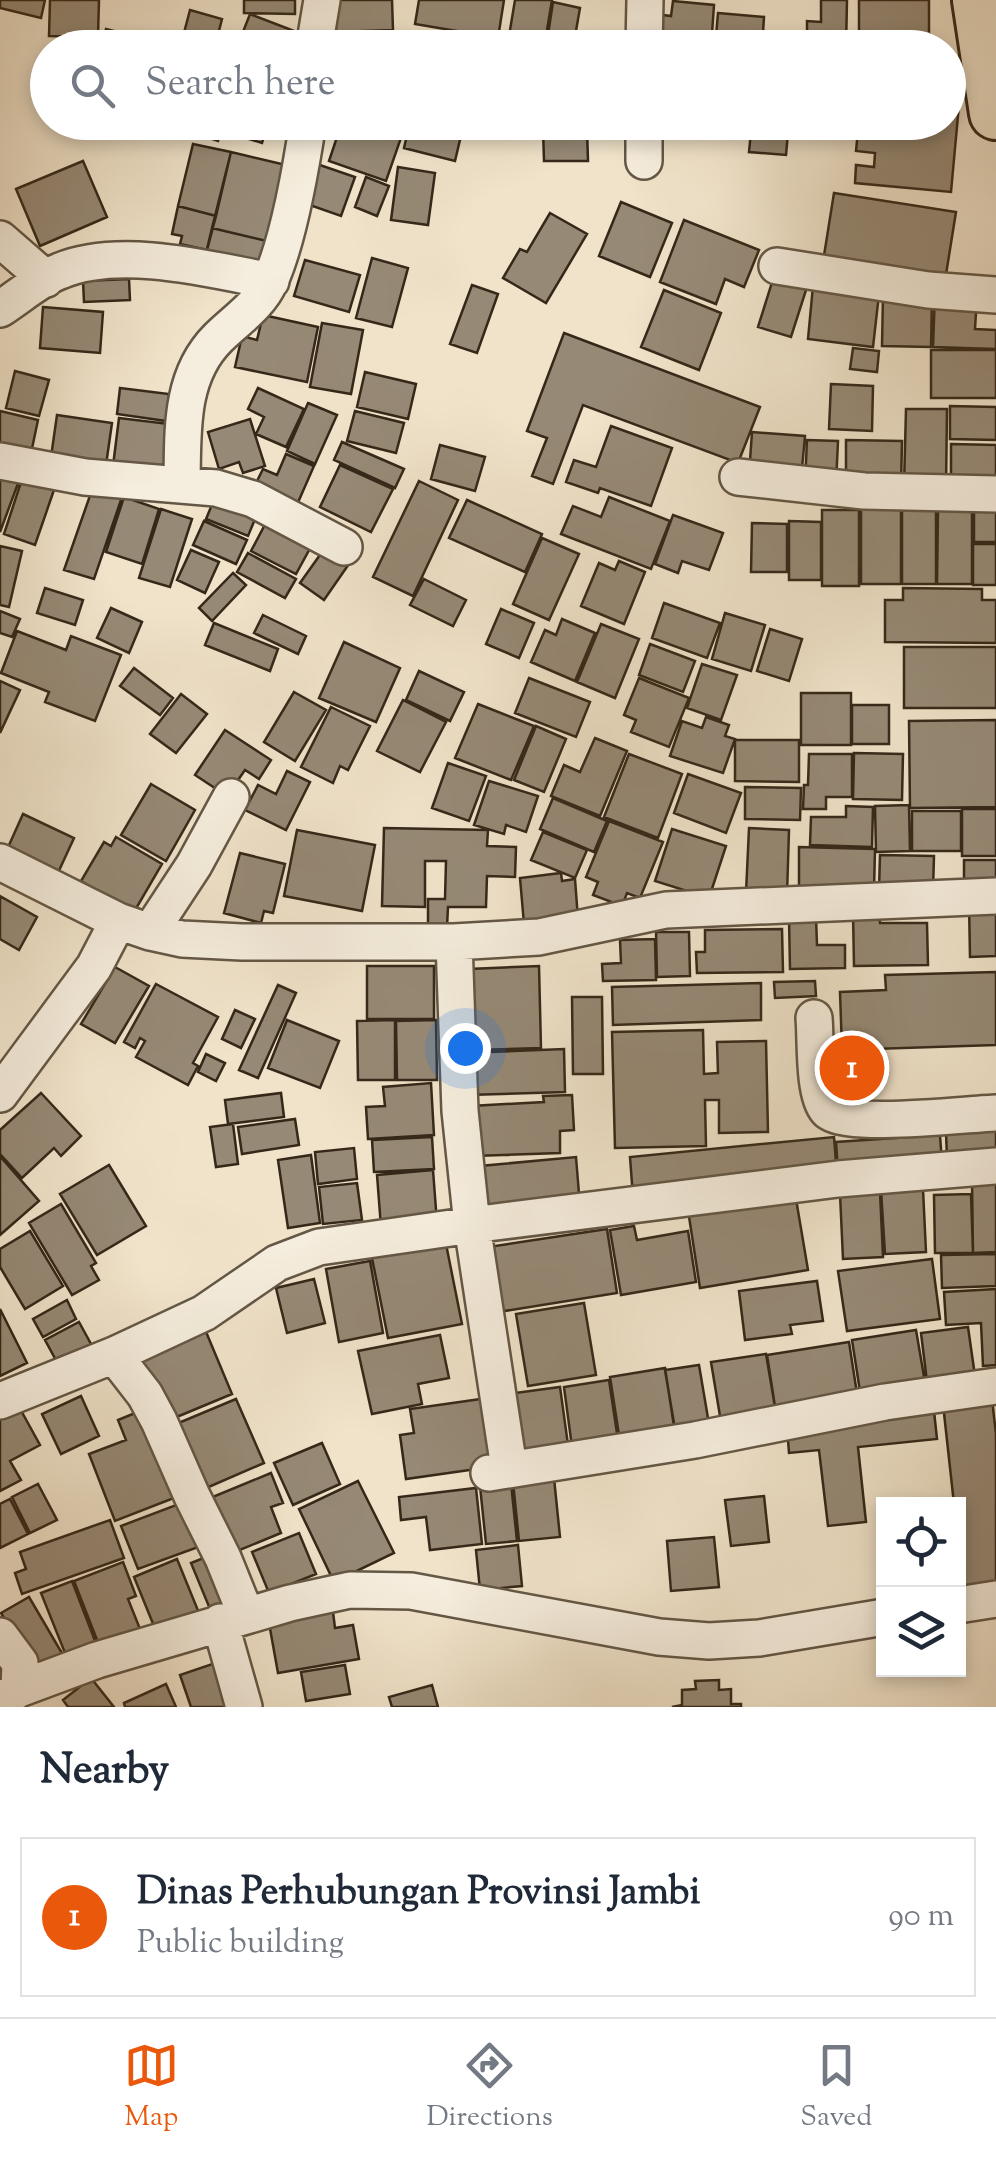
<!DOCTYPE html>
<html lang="en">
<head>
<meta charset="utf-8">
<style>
	:root { --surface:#fff; --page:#f6f6f7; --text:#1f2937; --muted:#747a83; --line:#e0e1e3; --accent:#ea580c }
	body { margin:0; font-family:"Sorts Mill Goudy",serif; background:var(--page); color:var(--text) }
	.controls { position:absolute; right:30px; bottom:30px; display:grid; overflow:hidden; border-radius:0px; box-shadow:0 5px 15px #0003 }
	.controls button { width:90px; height:90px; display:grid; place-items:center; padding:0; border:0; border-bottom:2px solid var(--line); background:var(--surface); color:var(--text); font:50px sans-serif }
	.you { position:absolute; left:465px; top:1048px; width:35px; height:35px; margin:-25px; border:8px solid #fff; border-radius:50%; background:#1a73e8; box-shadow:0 0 0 15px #1a73e833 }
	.badge { display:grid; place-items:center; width:65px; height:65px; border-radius:50%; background:var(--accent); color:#fff; font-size:32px; font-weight:700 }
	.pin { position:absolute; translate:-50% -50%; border:5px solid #fff; box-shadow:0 2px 10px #0006 }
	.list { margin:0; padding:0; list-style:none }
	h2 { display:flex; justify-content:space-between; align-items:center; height:130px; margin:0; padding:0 40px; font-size:42px }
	h2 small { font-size:32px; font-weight:400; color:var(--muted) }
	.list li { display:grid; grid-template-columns:65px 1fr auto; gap:30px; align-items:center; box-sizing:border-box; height:160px; margin:0 20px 20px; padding:0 20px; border:2px solid var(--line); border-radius:0px }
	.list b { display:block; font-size:38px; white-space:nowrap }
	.list p { margin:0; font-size:32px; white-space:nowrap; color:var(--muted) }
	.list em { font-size:32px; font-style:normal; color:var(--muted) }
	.icon { flex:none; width:55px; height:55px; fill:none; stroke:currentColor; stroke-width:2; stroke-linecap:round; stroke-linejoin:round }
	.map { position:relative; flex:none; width:996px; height:1707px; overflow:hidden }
	.search { position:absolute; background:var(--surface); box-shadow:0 5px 15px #0003; left:30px; right:30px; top:30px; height:110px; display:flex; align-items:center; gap:25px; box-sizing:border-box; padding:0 35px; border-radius:55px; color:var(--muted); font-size:38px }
	.sheet { height:310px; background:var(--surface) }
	nav { display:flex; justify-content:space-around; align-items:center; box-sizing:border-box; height:140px; border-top:2px solid var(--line); background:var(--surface); font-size:28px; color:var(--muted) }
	nav a { display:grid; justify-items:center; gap:5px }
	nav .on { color:var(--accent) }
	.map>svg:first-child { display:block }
	.building { fill:#968975; stroke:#352819; stroke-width:2.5 }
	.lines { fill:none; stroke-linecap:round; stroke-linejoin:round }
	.minor-casing { stroke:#645745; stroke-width:40 }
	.highway-casing { stroke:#352819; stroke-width:58 }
	.minor { stroke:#f5eddd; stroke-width:35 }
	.highway { stroke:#f0e3ca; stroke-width:52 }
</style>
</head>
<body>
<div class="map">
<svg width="996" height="1707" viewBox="0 0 996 1707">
	<rect width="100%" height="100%" fill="#f0e3ca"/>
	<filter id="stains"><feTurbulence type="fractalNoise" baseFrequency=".002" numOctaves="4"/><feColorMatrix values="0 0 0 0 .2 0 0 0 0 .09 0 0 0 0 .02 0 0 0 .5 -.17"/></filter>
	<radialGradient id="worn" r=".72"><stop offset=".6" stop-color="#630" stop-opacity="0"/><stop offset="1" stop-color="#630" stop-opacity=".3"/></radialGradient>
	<!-- building -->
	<path class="building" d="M0 0H45L41 18 0 8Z
		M50 0H99L98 37 49 36Z
		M244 0H295V14L244 13Z
		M335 0H392L393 30 336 32Z
		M419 0H504L498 38 415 24Z
		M515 0H552L544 48H507Z
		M821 0H847L846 48H807V21L821 22Z
		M859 0H929V48H859Z
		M673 1 714 5 711 48H668L669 44 652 42 655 14 671 16Z
		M553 2 580 8 573 48H546Z
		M190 10 222 19 215 46 223 48H180Z
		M718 13 764 17 762 48H715Z
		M250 14 302 34 297 48H254L239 42Z
		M106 29 140 38 137 48H101Z
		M455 32 478 36 477 47 482 48H416L418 37 454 43Z
		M335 39H403V48H335Z
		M948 71 962 72 951 192 855 183 856 165 874 167 875 153 856 151 858 131 877 132 878 122H948Z
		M200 122H268L262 143 221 130 218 141 197 134Z
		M356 122H375L403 132 386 181 329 161 340 128 352 132Z
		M410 122H448L463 127 455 161 404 148Z
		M752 122H789L786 155 749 152Z
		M543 129H587L588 161H544Z
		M193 144 231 152 216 216 178 206Z
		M231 152 290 166 271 242 212 228Z
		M83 161 107 217 40 246 16 189Z
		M314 163 355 177 341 216 301 202Z
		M398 167 435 173 428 225 391 220Z
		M366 177 389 186 377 216 355 207Z
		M834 193 956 212 944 287 822 268Z
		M621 202 672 223 650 277 599 256Z
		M178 206 216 216 207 250 180 244 182 236 172 234Z
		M550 213 587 234 546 303 503 278 520 249 527 252Z
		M684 220 759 250 744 287 725 279 716 304 660 282Z
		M212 228 271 242 263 276 204 262Z
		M372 258 408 268 392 327 356 318Z
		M305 260 360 275 349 312 294 296Z
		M774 276 807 287 791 337 758 327Z
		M129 279 130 300 84 302 83 281Z
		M472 285 498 294 477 353 450 344Z
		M813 286 879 294 873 347 808 339Z
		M664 290 721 313 699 370 641 347Z
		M935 294 977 296 975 329 996 330V349L933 347Z
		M883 296 932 298 931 347 882 346Z
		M43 307 103 312 100 353 40 348Z
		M263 315 318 327 307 382 235 367 242 336 257 340Z
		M322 323 363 330 351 394 310 387Z
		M564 333 760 407 738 463 583 405 553 484 532 476 547 438 527 431Z
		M853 348 879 351 877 372 850 369Z
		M931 350H996V398H931Z
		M15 371 49 380 39 416 6 408Z
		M365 372 416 384 408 419 357 407Z
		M831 384 873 386 872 431 829 429Z
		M120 388 169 394 166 421 117 414Z
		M258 388 304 409 286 447 256 434 264 417 248 409Z
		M308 403 337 415 315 464 287 451Z
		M950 406 996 407V440L950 439Z
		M906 409H947L946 487 904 486Z
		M0 411 38 420 30 458 0 452Z
		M355 411 404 423 396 453 347 441Z
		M57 415 112 423 106 465 51 457Z
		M119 418 169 424 163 472 113 466Z
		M250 419 265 466 243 473 239 462 219 469 208 432Z
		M611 426 672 448 651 506 600 488 598 493 566 482 574 460 596 467Z
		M752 432 805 436 801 479 749 475Z
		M807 440 838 441 836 484 805 483Z
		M846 440 902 441 901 487H846Z
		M342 442 404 469 395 488 334 460Z
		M951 444 996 445V489L951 488Z
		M440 445 485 457 475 491 431 479Z
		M286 454 314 466 296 507 255 485 263 469 277 475Z
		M340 465 393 489 371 532 320 507Z
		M0 471 20 478 0 532Z
		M23 476 55 487 35 545 4 534Z
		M419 481 458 500 413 596 373 577Z
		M93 487 122 497 94 579 64 570Z
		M216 495 258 512 248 536 206 519Z
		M124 497 159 509 142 564 106 552Z
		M609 497 670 521 651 569 561 534 573 506 601 517Z
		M467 500 542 534 525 572 449 538Z
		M861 507H901V584H861Z
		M161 509 192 519 170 587 139 578Z
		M822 510H859V586H822Z
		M902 510H936V584H902Z
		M938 510H972V584H937Z
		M974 510H996V542H974Z
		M673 515 723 533 709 570 682 561 678 573 655 564Z
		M269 517 314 541 296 574 251 551Z
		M204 521 247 540 236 564 193 545Z
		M789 521 821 522V580H789Z
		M752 523 787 524V572H751Z
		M542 538 579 554 549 620 513 604Z
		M973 544H996V585H973Z
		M327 545 351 561 324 600 300 583Z
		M0 546 22 551 9 607 0 605Z
		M191 550 219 562 205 593 177 580Z
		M248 553 296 579 285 598 237 572Z
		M619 561 645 572 624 624 581 606 599 563 615 570Z
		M233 573 246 585 212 621 199 608Z
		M424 579 466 600 453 626 410 605Z
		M45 588 83 600 75 625 37 613Z
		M903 588 982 589V600H996V643L885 642V600H903Z
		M664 603 720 623 707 658 652 638Z
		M111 608 142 622 129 653 97 638Z
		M501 609 534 623 519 658 486 644Z
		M0 611 20 619 12 637 0 633Z
		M725 613 765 625 751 671 712 659Z
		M263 615 306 636 298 654 254 633Z
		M562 619 595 633 575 681 531 662 545 630 556 635Z
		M214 623 278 649 270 671 205 645Z
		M601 624 639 639 615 698 577 682Z
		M770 629 802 639 789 681 757 671Z
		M17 631 66 650 71 636 121 655 95 721 45 702 49 692 1 673Z
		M344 642 400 668 376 722 319 698Z
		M650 644 695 661 683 692 639 675Z
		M904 647H996V708H904Z
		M702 664 737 675 721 720 687 708Z
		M134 668 173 698 160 715 120 686Z
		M419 671 464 692 450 721 406 700Z
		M529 678 590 702 576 737 515 713Z
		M639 678 689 698 669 747 631 732 636 720 624 715Z
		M0 681 20 690 0 733Z
		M294 692 326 710 295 761 264 742Z
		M801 693H851V745H801Z
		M181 694 207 714 176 753 150 734Z
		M403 700 446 722 420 772 377 751Z
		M478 704 534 726 511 780 455 758Z
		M852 705H889V744H852Z
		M331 707 370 726 348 770 340 766 333 783 301 767Z
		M706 717 729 725 725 736 735 739 723 773 670 756 682 721 702 728Z
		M996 720V807L910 808 909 721Z
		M536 726 566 739 544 792 514 780Z
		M225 730 271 760 259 779 245 770 227 796 195 775Z
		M595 738 627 751 600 816 551 796 564 765 580 772Z
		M735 740H799V782L735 781Z
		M854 753 903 754 902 800 853 799Z
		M629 754 682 774 658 838 604 817Z
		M809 754H852V797H826V809H803L804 785H808Z
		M448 763 486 776 469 821 432 808Z
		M287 771 310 782 286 830 245 810 258 785 276 794Z
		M688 774 741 793 726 833 674 813Z
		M489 781 538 796 526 832 506 825 504 834 474 825Z
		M151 784 195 810 166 861 121 835Z
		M745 787 801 788 800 820 745 819Z
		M553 798 607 821 594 852 540 829Z
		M909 805 910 851 876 852 875 806Z
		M846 806 873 807 872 847 810 845 811 817H846Z
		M962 809H996V856H962Z
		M912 811H961V851H912Z
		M23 814 74 838 56 877 5 854Z
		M609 821 663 842 640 898 627 893 622 906 593 895 598 882 586 877Z
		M384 828 488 830 487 846 516 847 515 877 487 876 486 907H448L447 927 428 926V899H445L446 861H425V907L382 906Z
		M749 828 789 830 787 895 746 893Z
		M672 829 726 846 709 898 655 881Z
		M297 830 375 845 362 911 284 896Z
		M543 832 587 850 575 878 531 860Z
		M116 837 162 864 134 912 81 881 104 842 111 846Z
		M799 847 875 849 874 890 799 888Z
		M240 853 285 864 273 913 264 911 261 923 224 913Z
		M880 855 934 856 933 890H879Z
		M964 860H996V885H964Z
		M561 873 562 881 575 879 578 919 524 924 520 878Z
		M0 896 37 917 19 950 0 939Z
		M996 902V956L970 957 969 903Z
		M853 913H879L880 923H927L928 965 854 966Z
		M816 917 817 945H845V968L790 969 789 918Z
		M782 929 783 972 697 973 696 952H705V930Z
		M656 932H689L690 976 657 977Z
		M655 939 656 980 603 981 602 964 621 963 620 940Z
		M367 966H434V1019H367Z
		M539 966 541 1048 471 1050 469 969Z
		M115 967 149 986 115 1043 81 1024Z
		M996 972V1045L842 1050 840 992 886 990 885 975Z
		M815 981 816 996 775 998 774 982Z
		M761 983V1020L613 1025 612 987Z
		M156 984 218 1017 193 1063 198 1066 188 1085 136 1057 145 1041 140 1038 135 1048 124 1042Z
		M278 985 296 993 258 1078 239 1070Z
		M572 997H602L603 1074H573Z
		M235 1010 255 1019 241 1048 222 1039Z
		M287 1020 339 1041 320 1088 268 1068Z
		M395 1020V1080H358L357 1021Z
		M436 1020 437 1080H397L396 1021Z
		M703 1030 704 1074 718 1073 717 1042 766 1041 768 1132 719 1133V1100H705L706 1146 615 1148 612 1032Z
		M564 1049 565 1092 468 1095 467 1053Z
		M206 1054 225 1063 216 1081 198 1072Z
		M431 1083 434 1135 368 1139 366 1107 385 1106 383 1087Z
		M41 1093 81 1136 61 1156 54 1148 22 1178 0 1154V1130Z
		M281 1093 284 1117 228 1124 225 1100Z
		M572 1095 574 1130 560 1131V1153L474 1156 471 1106 544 1102 543 1096Z
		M295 1119 299 1145 242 1154 238 1127Z
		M233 1124 238 1164 216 1167 210 1127Z
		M996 1130V1155L947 1158 946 1133Z
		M940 1135 942 1164 838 1171 836 1142Z
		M432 1137 434 1169 374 1172 372 1140Z
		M834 1137 837 1175 633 1197 630 1157Z
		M354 1148 357 1179 318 1184 315 1152Z
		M311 1155 320 1223 288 1228 278 1160Z
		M0 1156 39 1201 0 1235Z
		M576 1157 580 1206 485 1215 480 1166Z
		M109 1165 146 1226 97 1255 60 1194Z
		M433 1170 437 1223 381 1227 377 1175Z
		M996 1180V1252L973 1253 972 1181Z
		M357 1183 362 1220 323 1224 319 1187Z
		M923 1189 926 1252 885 1254 881 1190Z
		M880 1192 883 1257 843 1259 840 1194Z
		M795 1193 808 1270 700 1288 688 1210Z
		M971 1194 973 1253H935L934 1195Z
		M61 1204 96 1263 91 1266 99 1280 72 1295 29 1223Z
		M634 1226 637 1240 688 1231 696 1282 621 1295 610 1230Z
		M607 1229 617 1293 492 1313 482 1248Z
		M30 1231 63 1286 25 1309 0 1267V1249Z
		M446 1244 462 1324 388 1338 372 1258Z
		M996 1254V1286L942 1288 941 1255Z
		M932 1259 940 1319 847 1331 838 1271Z
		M370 1261 383 1333 339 1342 326 1269Z
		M314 1279 325 1323 287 1333 276 1288Z
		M817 1281 823 1321 790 1325 792 1334 745 1340 739 1291Z
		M996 1289V1365L983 1366 981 1323 946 1325 944 1292Z
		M67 1300 76 1319 43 1337 33 1319Z
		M584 1303 596 1375 528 1386 516 1314Z
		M0 1309 27 1363 0 1376Z
		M79 1322 91 1344 57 1362 45 1340Z
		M204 1327 232 1394 167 1421 139 1354Z
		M968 1327 976 1383 928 1390 921 1333Z
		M916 1330 926 1388 861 1398 852 1340Z
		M440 1335 449 1378 418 1384 422 1404 372 1414 358 1351Z
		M849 1342 858 1400 776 1413 767 1355Z
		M766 1354 776 1413 721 1422 711 1362Z
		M699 1365 710 1430 676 1435 665 1370Z
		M665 1368 676 1439 621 1448 610 1377Z
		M609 1380 618 1440 572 1447 564 1387Z
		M560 1387 568 1445 509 1454 500 1395Z
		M81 1396 99 1436 61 1454 42 1414Z
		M495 1397 505 1465 406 1479 400 1435 414 1433 410 1409Z
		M236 1399 264 1463 197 1492 169 1427Z
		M992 1399 996 1434V1585L964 1588 958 1504H954L943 1404Z
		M18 1405 40 1445 10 1461 21 1480 0 1491V1415Z
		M145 1409 179 1496 115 1521 89 1454 126 1440 118 1420Z
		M934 1411 937 1439 858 1447 866 1522 828 1526 819 1450 789 1453 787 1427Z
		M322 1443 340 1484 293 1505 274 1463Z
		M271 1473 283 1503 271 1507 281 1533 225 1556 203 1501Z
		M554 1478 560 1537 519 1541 513 1482Z
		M358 1481 394 1553 334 1582 299 1509Z
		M511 1483 517 1541 486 1544 480 1486Z
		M38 1484 57 1520 30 1533 12 1497Z
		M476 1488 482 1544 430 1550 426 1517 401 1520 399 1497Z
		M764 1496 769 1542 731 1546 725 1500Z
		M10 1499 28 1534 0 1548V1504Z
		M184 1502 201 1546 138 1569 121 1526Z
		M110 1520 124 1558 22 1594 15 1573 26 1569 20 1552Z
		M299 1533 316 1574 269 1593 252 1552Z
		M714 1537 719 1587 671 1591 667 1541Z
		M518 1545 522 1586 480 1590 476 1550Z
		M216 1553 235 1599 210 1609 191 1563Z
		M177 1559 199 1613 156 1631 134 1577Z
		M123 1562 136 1596 128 1599 140 1629 99 1645 74 1581Z
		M72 1581 97 1646 67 1658 41 1593Z
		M29 1597 66 1660 50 1669 45 1660 33 1667 1 1613Z
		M333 1612 335 1628 353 1625 359 1659 278 1673 269 1623Z
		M221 1661 234 1707H191L180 1675Z
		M345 1665 350 1694 306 1701 301 1672Z
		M91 1678 114 1707H68L63 1700Z
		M719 1680V1690L731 1689V1704H741V1707H672L682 1705V1690L696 1689 695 1681Z
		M166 1684 176 1707H125L124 1703Z
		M432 1685 438 1707H392L389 1697Z"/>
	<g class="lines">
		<!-- minor casing -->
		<g class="minor-casing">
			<path id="minor" d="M314 48 322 0
				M644 48 645 0
				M644 161V122
				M0 239 46 279
				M777 266 928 290 996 295
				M0 309C19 297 39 279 60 271 120 246 209 269 271 281
				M0 461 85 477 216 488 253 499 344 547
				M738 477 864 491 996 494
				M182 484C183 433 179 377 218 338 236 320 260 305 270 281 289 239 301 168 308 122
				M0 862 118 921 150 932 182 939 242 942H454L539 937 666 910 996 896
				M150 932 194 865 231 797
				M454 942 460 1111 472 1225 838 1179 996 1166
				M814 1018C816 1039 813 1094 827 1110 843 1129 967 1114 996 1113
				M0 1094 94 967 118 921
				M114 1355 145 1395 159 1421 192 1496 223 1558 246 1615
				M0 1401 114 1355 204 1313 277 1263 319 1247 472 1225 509 1468
				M489 1473 695 1440 885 1402 996 1386
				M958 1605 996 1599
				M220 1622 244 1707
				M0 1636 20 1663 19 1689
				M0 1701 19 1689 97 1660 290 1603 350 1590 411 1591 659 1637 709 1641 759 1638 884 1617"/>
		</g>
		<!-- highway casing -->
		<g class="highway-casing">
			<path id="highway" d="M979 0 996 113"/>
		</g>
		<!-- minor -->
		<use href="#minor" class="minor"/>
		<!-- highway -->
		<use href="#highway" class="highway"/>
	</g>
	<rect width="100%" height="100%" filter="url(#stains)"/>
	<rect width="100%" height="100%" fill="url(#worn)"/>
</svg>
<div class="controls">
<button><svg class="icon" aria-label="locate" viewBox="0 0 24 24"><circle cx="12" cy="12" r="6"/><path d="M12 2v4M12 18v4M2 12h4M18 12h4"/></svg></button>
<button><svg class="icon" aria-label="layers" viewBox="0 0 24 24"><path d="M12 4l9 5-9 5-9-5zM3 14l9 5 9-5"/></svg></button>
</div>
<div class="you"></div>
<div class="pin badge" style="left:852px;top:1068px">1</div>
<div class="search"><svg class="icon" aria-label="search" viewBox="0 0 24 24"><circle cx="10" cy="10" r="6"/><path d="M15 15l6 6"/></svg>Search here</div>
</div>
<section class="sheet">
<h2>Nearby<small></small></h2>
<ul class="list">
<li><span class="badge">1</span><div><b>Dinas Perhubungan Provinsi Jambi</b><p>Public building</p></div><em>90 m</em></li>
</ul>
</section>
<nav>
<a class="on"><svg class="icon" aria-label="map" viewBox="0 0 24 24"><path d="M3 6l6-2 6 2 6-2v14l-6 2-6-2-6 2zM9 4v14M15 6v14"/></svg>Map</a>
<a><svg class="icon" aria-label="directions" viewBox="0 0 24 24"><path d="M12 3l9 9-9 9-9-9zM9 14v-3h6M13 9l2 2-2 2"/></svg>Directions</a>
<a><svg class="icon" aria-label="saved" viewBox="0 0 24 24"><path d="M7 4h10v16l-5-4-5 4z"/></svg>Saved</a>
</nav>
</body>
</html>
